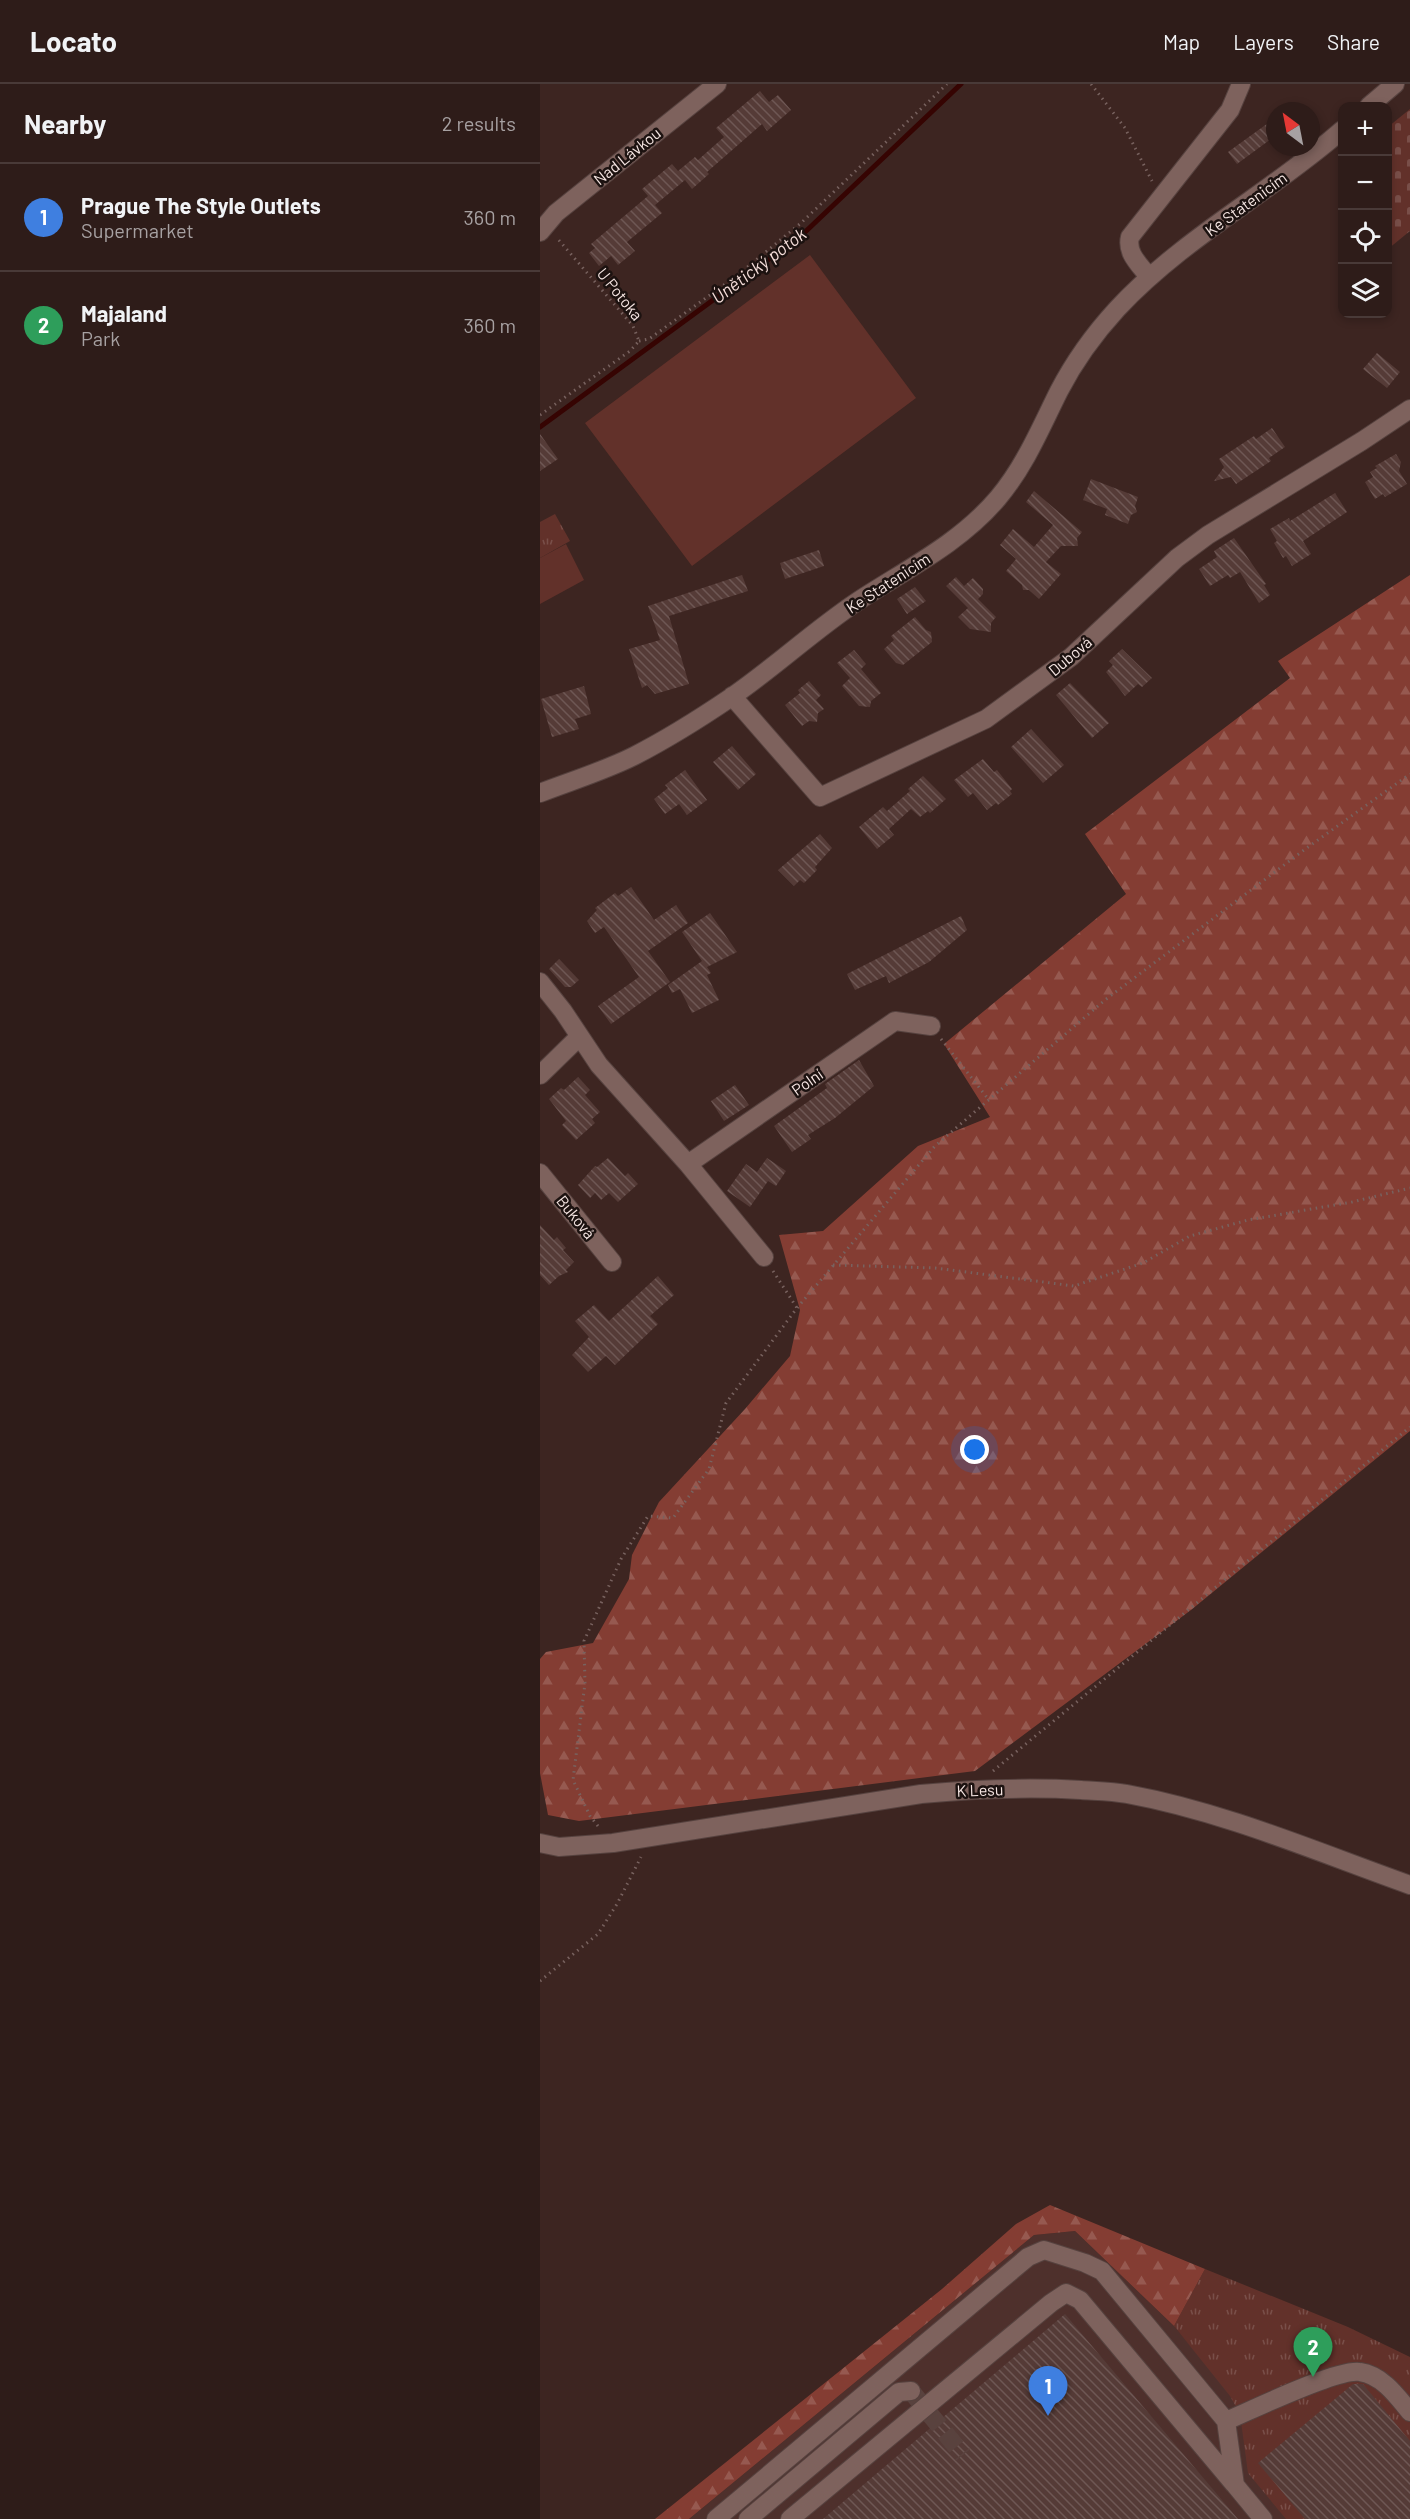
<!DOCTYPE html>
<html lang="en">
<head>
<meta charset="utf-8">
<style>
	:root { --surface:#2e1c19; --page:#3a2926; --text:#f1f3f6; --muted:#a7a1a2; --line:#493a38; --accent:#b45309 }
	body { margin:0; font-family:Barlow,sans-serif; background:var(--page); color:var(--text) }
	.controls { position:absolute; right:18px; top:18px; display:grid; overflow:hidden; border-radius:12px; box-shadow:0 3px 9px #0003 }
	.controls button { width:54px; height:54px; display:grid; place-items:center; padding:0; border:0; border-bottom:2px solid var(--line); background:var(--surface); color:var(--text); font:30px sans-serif }
	.compass { position:absolute; left:726px; top:18px; width:54px; height:54px; border-radius:50%; background:var(--surface); box-shadow:0 3px 9px #0003; rotate:328deg }
	.you { position:absolute; left:435px; top:1366px; width:21px; height:21px; margin:-15px; border:4px solid #fff; border-radius:50%; background:#1a73e8; box-shadow:0 0 0 9px #1a73e833 }
	.badge { display:grid; place-items:center; width:39px; height:39px; border-radius:50%; background:var(--accent); color:#fff; font-size:20px; font-weight:700 }
	.pin { position:absolute; translate:-50% -50px; filter:drop-shadow(0 2px 3px #0008) }
	.pin::after { content:''; position:absolute; top:32px; width:21px; height:18px; background:inherit; clip-path:polygon(0 0,100% 0,50% 100%) }
	.list { margin:0; padding:0; list-style:none }
	h2 { display:flex; justify-content:space-between; align-items:center; height:78px; margin:0; padding:0 24px; font-size:26px }
	h2 small { font-size:20px; font-weight:400; color:var(--muted) }
	.list li { display:grid; grid-template-columns:39px 1fr auto; gap:18px; align-items:center; box-sizing:border-box; height:108px; padding:0 24px; border-top:2px solid var(--line) }
	.list b { display:block; font-size:22px; white-space:nowrap }
	.list p { margin:0; font-size:20px; white-space:nowrap; color:var(--muted) }
	.list em { font-size:20px; font-style:normal; color:var(--muted) }
	.icon { flex:none; width:33px; height:33px; fill:none; stroke:currentColor; stroke-width:2; stroke-linecap:round; stroke-linejoin:round }
	.map { position:relative; flex:none; width:870px; height:2435px; overflow:hidden }
	header { display:flex; align-items:center; gap:36px; box-sizing:border-box; height:84px; padding:0 30px; background:var(--surface); border-bottom:2px solid var(--line) }
	header strong { font-size:28px }
	nav { display:flex; gap:33px; margin-inline-start:auto; font-size:21px }
	main { display:flex }
	aside { flex:1; background:var(--surface) }
	.map>svg:first-child { display:block }
	.built { fill:#4e302c }
	.grass { fill:url(#grass-tufts) }
	.forest { fill:url(#forest-firs) }
	.cemetery { fill:url(#cemetery-stones) }
	.garden { fill:#62312a }
	.lines { fill:none; stroke-linecap:round; stroke-linejoin:round }
	.stream { stroke:#360402; stroke-width:5 }
	.building { fill:url(#building-back-hatch) }
	.minor-tunnel { stroke:#59423e; stroke-width:18; stroke-dasharray:18 9; stroke-linecap:butt }
	.minor-casing { stroke:#56423f; stroke-width:20 }
	.path { stroke:#78625f; stroke-width:3; stroke-dasharray:1.5 4.5; stroke-linecap:butt }
	.minor { stroke:#7e625d; stroke-width:18 }
	.labels { text-anchor:middle; stroke-width:5; stroke-linejoin:round; paint-order:stroke }
	.street-label { font-size:16px; fill:#f6e6e3; stroke:#1c1210 }
	.water-label { font-size:18px; font-style:italic; fill:#f5deda; stroke:#1c1210 }
</style>
</head>
<body>
<header>
<strong>Locato</strong>
<nav><a>Map</a><a>Layers</a><a>Share</a></nav>
</header>
<main>
<aside>
<h2>Nearby<small>2 results</small></h2>
<ul class="list">
<li><span class="badge" style="background:#3f7fe0">1</span><div><b>Prague The Style Outlets</b><p>Supermarket</p></div><em>360 m</em></li>
<li><span class="badge" style="background:#2e9e5b">2</span><div><b>Majaland</b><p>Park</p></div><em>360 m</em></li>
</ul>
</aside>
<div class="map">
<svg width="870" height="2435" viewBox="0 0 870 2435">
	<defs>
		<pattern id="grass-tufts" width="24" height="20" patternUnits="userSpaceOnUse" patternTransform="scale(1.5)"><rect width="24" height="20" fill="#62312a"/><path d="M3 7l-1-3M5 7V3M7 7l1-3M15 17l-1-3M17 17v-4M19 17l1-3" fill="none" stroke="#794f49"/></pattern>
		<pattern id="forest-firs" width="22" height="20" patternUnits="userSpaceOnUse" patternTransform="scale(1.5)"><rect width="22" height="20" fill="#843d33"/><path d="M5 1l3.5 6h-7zM16 11l3.5 6h-7z" fill="#965950"/></pattern>
		<pattern id="cemetery-stones" width="16" height="16" patternUnits="userSpaceOnUse" patternTransform="scale(1.5)"><rect width="16" height="16" fill="#62312a"/><path d="M2 7V4a2 2 0 0 1 4 0v3zM10 15v-3a2 2 0 0 1 4 0v3z" fill="#794f49"/></pattern>
		<pattern id="building-back-hatch" width="6" height="6" patternUnits="userSpaceOnUse" patternTransform="scale(1.5)"><rect width="6" height="6" fill="#553b37"/><path d="M-1 5l2 2M0 0l6 6M5-1l2 2" fill="none" stroke="#6e5754"/></pattern>
	</defs>
	<rect width="100%" height="100%" fill="#3d2521"/>
	<!-- built -->
	<path class="built" d="M535 2147 634 2242 705 2327 754 2435H149L494 2151Z"/>
	<!-- grass -->
	<path class="grass" d="M15 430 30 457 0 474V438Z
		M665 2185 808 2243 870 2273V2435H746L708 2389 700 2330 690 2312 634 2242Z"/>
	<!-- forest -->
	<path class="forest" d="M870 491V1347L651 1526 435 1687 39 1737 8 1731 0 1689V1575L6 1568 53 1559 89 1495 92 1471 119 1418 205 1325 250 1272 260 1226 239 1151 283 1147 378 1062 450 1033 404 960 586 810 545 750 750 594 738 577Z
		M510 2121 665 2185 634 2242 535 2147 494 2151 149 2435H115L402 2205 476 2140Z"/>
	<!-- cemetery -->
	<path class="cemetery" d="M870 25V147L848 165V43Z"/>
	<!-- garden -->
	<path class="garden" d="M270 171 376 314 152 482 45 339Z
		M26 460 44 496 0 520V474Z"/>
	<g class="lines">
		<!-- stream -->
		<path class="stream" d="M0 343 263 150 421 0"/>
	</g>
	<!-- building -->
	<path class="building" d="M220 7 229 18 238 11 251 26 227 47 222 40 167 88 169 90 152 105 145 96 115 121 122 129 87 158 95 167 78 181 71 172 59 182 49 169 55 164 51 160 108 112 102 105 132 80 138 87 155 73 158 76 184 53 176 44Z
		M735 34V52L697 80 688 68Z
		M837 269 860 288 847 304 823 285Z
		M732 344 745 363 729 374 731 377 696 400 691 393 674 397 684 383 679 375 714 352 716 355Z
		M0 350 18 375 0 387Z
		M856 370 861 378 859 387 867 400 845 413 843 410 835 415 825 398 833 393 830 388 837 384 835 382Z
		M551 395 598 413 595 422 597 428 591 431 588 440 565 431 567 425 543 416Z
		M494 407 542 448 537 454 538 462H521L506 478 521 490 499 515 489 506H483L482 501 466 487 476 475 460 461 473 445 494 463 513 441 486 418Z
		M795 409 807 428 763 457 771 470 752 482 746 472 743 474 734 459 737 457 730 445 749 434 750 437Z
		M694 454 726 500 724 501 730 511 719 519 700 488 690 494 688 491 670 502 659 485 677 473 674 467Z
		M279 466 284 482 245 495 240 479Z
		M202 491 208 507 129 532 149 600 115 610 107 601 102 604 89 565 120 556 108 522Z
		M416 493 424 502 433 494 443 505V510L438 515 456 533 451 539V548L430 545 418 533 428 524 406 502Z
		M375 503 386 517 367 530 357 515Z
		M375 533 386 546 391 548 392 558 363 581 356 579 344 565 354 556 351 552Z
		M582 565 612 594 602 603 598 600 585 612 566 588 573 581 569 577Z
		M314 566 326 580 321 585 341 609 331 617 330 623 319 622 302 602 310 594 297 579Z
		M269 597 281 611 276 616 284 625 278 629 277 638 269 637 262 642 245 621 260 609 258 606Z
		M530 599 569 639 552 654 516 611Z
		M44 602 51 630 35 635 39 645 12 653 1 615Z
		M491 645 524 681 503 699 471 663Z
		M192 662 216 690 198 706 173 678Z
		M443 675 454 688 457 686 472 705 470 707 472 710 458 721 456 719 447 726 433 709 428 713 414 696Z
		M145 686 167 716 147 731 139 720 125 730 114 715 128 704 125 701Z
		M383 692 406 715 390 729 388 727 380 733 371 725 349 745 354 751 337 765 319 743 343 723 347 727 370 707 368 705Z
		M280 750 292 764 275 783 277 786 264 799 260 796 254 802 238 786Z
		M91 803 114 836 136 821 148 839 108 867 130 898 71 940 58 922 99 893 64 843 55 849 47 837 57 826 55 824 75 809 78 812Z
		M170 829 197 868 167 883 171 889 167 891 179 916 152 929 140 905 132 909 128 901 162 877 142 848Z
		M421 832 427 846 389 878 349 899 346 892 315 906 307 890Z
		M19 875 39 896 31 903H25L9 885Z
		M319 976 334 1002 295 1034 268 1051 271 1055 252 1068 234 1042 287 1004 285 1000Z
		M38 993 50 1006 45 1011 60 1028 52 1035 55 1039 36 1056 22 1041 26 1037 9 1015 21 1004 24 1006Z
		M195 1001 209 1021 184 1037 171 1017Z
		M68 1074 85 1092 88 1089 98 1100 78 1118 69 1109 61 1116 55 1109 50 1114 38 1101 55 1082 57 1083Z
		M227 1074 246 1087 236 1102 228 1097 210 1123 187 1107 206 1080 217 1088Z
		M0 1141 14 1156 17 1153 26 1164 23 1166 34 1178 26 1186 28 1188 19 1192 9 1201 0 1191Z
		M118 1192 134 1211 110 1232 118 1240 75 1281 66 1272 48 1288 32 1271 49 1253 35 1237 54 1221 69 1237Z
		M525 2230 698 2435H283Z
		M813 2300H823L870 2357V2435H765L718 2379Z"/>
	<g class="lines">
		<!-- minor-tunnel -->
		<path class="minor-tunnel" d="M371 2307 423 2371"/>
		<!-- minor casing -->
		<g class="minor-casing">
			<path id="minor" d="M829 22 855 0
				M0 148 16 129 177 0
				M609 193C599 180 586 169 590 153L690 26 701 0
				M192 612 280 713 446 635 531 573 637 474 668 451 822 357 870 325
				M0 709C31 697 64 687 94 672 127 655 159 635 190 614 234 584 273 547 318 517 367 485 420 459 458 414 485 382 501 343 519 307 534 278 555 249 577 225 643 154 730 109 802 46
				M0 898 23 927 59 981 148 1080 224 1173
				M0 991 39 953
				M148 1080 355 937 391 942
				M0 1089 72 1178
				M0 1759 19 1763 73 1759 381 1710C435 1705 488 1703 541 1706 556 1707 572 1707 587 1710 685 1728 777 1768 870 1801
				M686 2337C712 2326 798 2284 820 2288 842 2291 857 2312 870 2328
				M176 2435 488 2173 504 2166 545 2179 562 2187 686 2337 695 2401 723 2435
				M208 2435 359 2308 371 2307
				M250 2435 511 2219 526 2209 540 2216 694 2400"/>
		</g>
		<!-- path -->
		<path class="path" d="M551 0 585 44 612 97
			M99 257 109 255 199 190 261 139 407 0
			M0 331 90 267 99 257 93 242 17 154
			M401 955 449 1016
			M293 1181 395 1184 534 1202 603 1179 650 1152 708 1136 812 1118 870 1104
			M233 1187 257 1224
			M453 1687 870 1343
			M58 1742 50 1732 33 1696 45 1599 44 1557 81 1475 108 1432 133 1434 169 1385 186 1319 257 1224 395 1062 565 916 764 766 870 690
			M0 1897 58 1850 77 1820 101 1773"/>
		<!-- minor -->
		<use href="#minor" class="minor"/>
	</g>
	<g class="labels">
		<!-- street labels -->
		<g class="street-label">
			<text transform="translate(87 72) rotate(-39)" y="6">Nad Lávkou</text>
			<text transform="translate(706 120) rotate(-36)" y="6">Ke Statenicím</text>
			<text transform="translate(80 210) rotate(51)" y="6">U Potoka</text>
			<text transform="translate(348 499) rotate(-33)" y="6">Ke Statenicím</text>
			<text transform="translate(530 572) rotate(-40)" y="6">Dubová</text>
			<text transform="translate(267 998) rotate(-35)" y="6">Polní</text>
			<text transform="translate(36 1133) rotate(51)" y="6">Buková</text>
			<text transform="translate(440 1706) rotate(-2)" y="6">K Lesu</text>
		</g>
		<!-- water labels -->
		<g class="water-label">
			<text transform="translate(219 182) rotate(-37)" y="6">Únětický potok</text>
		</g>
	</g>
</svg>
<div class="controls">
<button>+</button>
<button>−</button>
<button><svg class="icon" aria-label="locate" viewBox="0 0 24 24"><circle cx="12" cy="12" r="6"/><path d="M12 2v4M12 18v4M2 12h4M18 12h4"/></svg></button>
<button><svg class="icon" aria-label="layers" viewBox="0 0 24 24"><path d="M12 4l9 5-9 5-9-5zM3 14l9 5 9-5"/></svg></button>
</div>
<svg class="compass" viewBox="-18 -18 36 36"><path d="M0-13l5 13h-10z" fill="#e53935"/><path d="M0 13l5-13h-10z" fill="#a7a1a2"/></svg>
<div class="you"></div>
<div class="pin badge" style="left:508px;top:2332px;background:#3f7fe0">1</div>
<div class="pin badge" style="left:773px;top:2293px;background:#2e9e5b">2</div>
</div>
</main>
</body>
</html>
